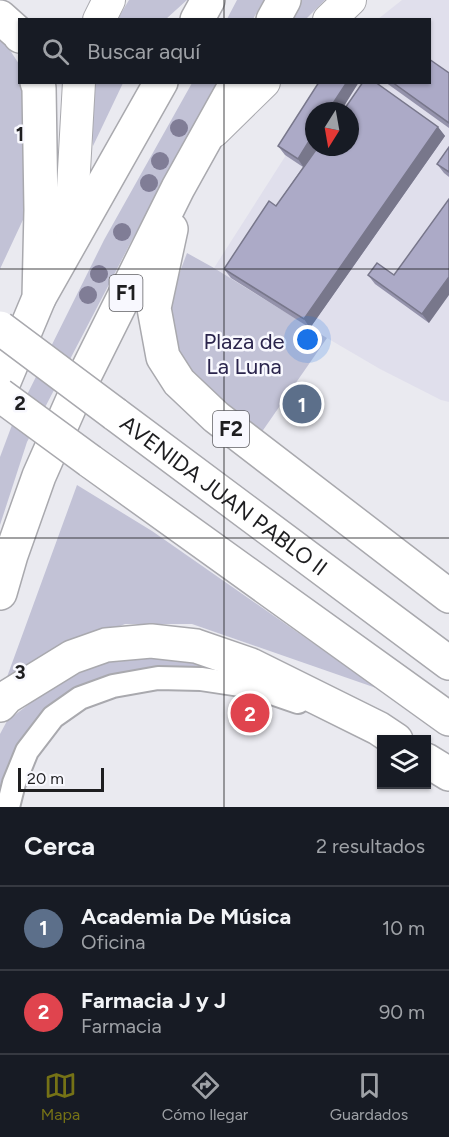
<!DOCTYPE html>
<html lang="es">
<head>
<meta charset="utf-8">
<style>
	:root { --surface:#171b24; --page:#20242c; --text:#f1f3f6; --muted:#9ea1a6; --line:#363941; --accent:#757216 }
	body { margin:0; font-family:Figtree,sans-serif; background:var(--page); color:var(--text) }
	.controls { position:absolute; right:18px; bottom:18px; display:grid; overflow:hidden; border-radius:0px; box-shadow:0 2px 4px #0004 }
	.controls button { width:54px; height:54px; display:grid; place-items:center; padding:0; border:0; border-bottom:2px solid var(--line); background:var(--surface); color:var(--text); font:30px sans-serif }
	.compass { position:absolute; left:305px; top:102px; width:54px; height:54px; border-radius:50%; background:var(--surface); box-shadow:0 2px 4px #0004; rotate:191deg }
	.scale { position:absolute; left:18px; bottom:15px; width:86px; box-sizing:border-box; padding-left:6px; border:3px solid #1e1e20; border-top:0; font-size:16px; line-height:21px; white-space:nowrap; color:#1e1e20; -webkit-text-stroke:4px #f8f8fe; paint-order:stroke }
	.you { position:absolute; left:308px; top:340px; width:21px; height:21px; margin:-15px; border:4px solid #fff; border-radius:50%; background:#1a73e8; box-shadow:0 0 0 9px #1a73e833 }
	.badge { display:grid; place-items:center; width:39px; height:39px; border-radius:50%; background:var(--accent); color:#fff; font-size:20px; font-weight:700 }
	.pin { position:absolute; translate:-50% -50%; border:3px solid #fff; box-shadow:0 2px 6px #0006 }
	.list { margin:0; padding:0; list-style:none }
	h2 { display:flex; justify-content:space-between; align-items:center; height:78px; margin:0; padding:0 24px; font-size:26px }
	h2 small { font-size:20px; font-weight:400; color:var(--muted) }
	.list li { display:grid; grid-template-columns:39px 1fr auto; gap:18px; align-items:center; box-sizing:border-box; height:84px; padding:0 24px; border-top:2px solid var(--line) }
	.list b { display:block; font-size:22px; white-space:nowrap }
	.list p { margin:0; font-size:20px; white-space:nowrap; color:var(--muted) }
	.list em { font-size:20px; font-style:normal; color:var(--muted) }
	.icon { flex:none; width:33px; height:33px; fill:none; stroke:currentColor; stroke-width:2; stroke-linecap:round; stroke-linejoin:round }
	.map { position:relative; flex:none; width:449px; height:807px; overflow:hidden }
	.search { position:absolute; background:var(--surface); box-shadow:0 2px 4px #0004; left:18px; right:18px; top:18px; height:66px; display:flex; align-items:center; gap:15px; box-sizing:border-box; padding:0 21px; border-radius:0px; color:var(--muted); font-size:22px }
	.sheet { height:246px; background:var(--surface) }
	nav { display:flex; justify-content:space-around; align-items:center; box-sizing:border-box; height:84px; border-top:2px solid var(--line); background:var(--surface); font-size:16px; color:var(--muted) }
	nav a { display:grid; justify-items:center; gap:3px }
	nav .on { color:var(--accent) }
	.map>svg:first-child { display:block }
	.built { fill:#e0dfec; fill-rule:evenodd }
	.green { fill:#c2c2d6 }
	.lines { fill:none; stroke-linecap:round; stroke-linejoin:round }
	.minor-casing { stroke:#a9a9ae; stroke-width:26 }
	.secondary-casing { stroke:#a9a9ae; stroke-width:34 }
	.trunk-casing { stroke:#a9a9ae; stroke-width:36 }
	.motorway-casing { stroke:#a9a9ae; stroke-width:36 }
	.minor { stroke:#fff; stroke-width:22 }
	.secondary { stroke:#fff; stroke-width:32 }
	.trunk { stroke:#fff; stroke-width:33 }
	.motorway { stroke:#fff; stroke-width:33 }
	.trunk-bridge-casing { stroke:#a9a9ae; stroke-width:36; stroke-linecap:butt }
	.trunk-bridge { stroke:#fff; stroke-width:33 }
	.tree { fill:#807d96 }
	.wall { fill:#9492ab }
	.shaded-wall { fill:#78778b }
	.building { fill:#acaac7; stroke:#78778b; stroke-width:1.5 }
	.grid { fill:none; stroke:#1e1e20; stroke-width:1.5; stroke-opacity:0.55 }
	.labels { text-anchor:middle; stroke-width:5; stroke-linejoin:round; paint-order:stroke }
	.shield { fill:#f8f8fe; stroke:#5f5f63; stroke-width:1.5 }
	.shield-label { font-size:21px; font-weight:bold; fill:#1e1e20 }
	.park-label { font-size:22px; fill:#2a244c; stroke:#f8f8fe }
	.street-label { font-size:22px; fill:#1e1e20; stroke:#f8f8fe }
	.grid-label { font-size:20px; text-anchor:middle; font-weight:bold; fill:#1e1e20; stroke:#f8f8fe; stroke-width:5; stroke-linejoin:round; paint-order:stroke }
</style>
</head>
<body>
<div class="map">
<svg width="449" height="807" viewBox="0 0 449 807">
	<rect width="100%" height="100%" fill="#eaeaf0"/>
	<!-- built -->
	<path class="built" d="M402 0H449V402L441 400 380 369 327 338 214 268 332 83 430 82V20L378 19ZM314 111H350V147H314Z"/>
	<!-- green -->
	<path class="green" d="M129 0H187L166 19 117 20Z
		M237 0H264L253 19H227Z
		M298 0H325L306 19 286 20Z
		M0 35 19 64 20 82 22 83 28 209 0 269Z
		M94 83H123L93 146 89 108Z
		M192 83H219L131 242 27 442 0 525V457L12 425 104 240Z
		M187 253 214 268 327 338 259 436 194 388 173 348 171 320 172 293Z
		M77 485 152 531 379 689 192 624H125L69 647 7 677Z
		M158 652 208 660 262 684 79 690 42 711 21 745 0 807V734L7 721 55 684 116 657Z"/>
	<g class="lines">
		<!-- minor casing -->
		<g class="minor-casing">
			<path id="minor" d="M8 807 14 783 27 751 53 717 80 698 113 686 158 678 201 679 254 687 298 702"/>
		</g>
		<!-- secondary casing -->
		<g class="secondary-casing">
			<path id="secondary" d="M99 20 109 0
				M329 20 350 0
				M214 131 264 82
				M73 238V188L79 82"/>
		</g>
		<!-- trunk casing -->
		<g class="trunk-casing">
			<g id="trunk">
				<path d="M197 20 208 0"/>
				<path d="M273 20 284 0"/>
				<path d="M171 229 154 308 163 357 179 382 216 417 449 596"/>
				<path d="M39 298 161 82"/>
				<path id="s1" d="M115 414 449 663"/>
				<path d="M90 461 449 719"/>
				<path d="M0 593 11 555 39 476 74 397 178 188 237 82"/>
			</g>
		</g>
		<!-- motorway casing -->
		<g class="motorway-casing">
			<path id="motorway" d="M0 17 19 34 20 36
				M0 391 39 298 41 210 39 88 37 82
				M0 705 7 697 72 657 106 645 151 641 196 646 251 665 378 728 396 740
				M426 760 449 774"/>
		</g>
		<!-- minor -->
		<use href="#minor" class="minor"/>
		<!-- secondary -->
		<use href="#secondary" class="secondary"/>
		<!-- trunk -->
		<use href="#trunk" class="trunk"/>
		<!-- motorway -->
		<use href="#motorway" class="motorway"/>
		<!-- trunk-bridge casing -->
		<g class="trunk-bridge-casing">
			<path id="trunk-bridge" d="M0 328 115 414
				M0 395 90 461"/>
		</g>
		<!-- trunk-bridge -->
		<use href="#trunk-bridge" class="trunk-bridge"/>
	</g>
	<!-- trees -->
	<g class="tree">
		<circle cx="179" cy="128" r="9"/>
		<circle cx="160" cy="161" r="9"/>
		<circle cx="149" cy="183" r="9"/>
		<circle cx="122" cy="232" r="9"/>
		<circle cx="99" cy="274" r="9"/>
		<circle cx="88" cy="295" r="9"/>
	</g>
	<!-- wall -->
	<path class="wall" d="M449 73V128L385 82H429Z
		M438 127 445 136 310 328 231 278 224 269 276 206 303 167 285 155 278 146 314 147Z
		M449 147V177L444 173 437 164Z
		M449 199 429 323 375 284 368 275H394Z"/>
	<!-- shaded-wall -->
	<path class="shaded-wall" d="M347 82H359L341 111H328Z
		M438 127 445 136 310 328 304 319Z
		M314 133V147H318L304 168 298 159Z
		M449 277V295L429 323 422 314Z"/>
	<!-- building -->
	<path class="building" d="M429 59 449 73V123L392 82H429Z
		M319 82H347L328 111H314V133L298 159 278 146Z
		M363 82H375L438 127 304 319 224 269 269 201 276 206 318 147H350V111H343Z
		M449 147V172L437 164Z
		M449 199V277L422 314 368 275 377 263 394 275Z"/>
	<!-- grid -->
	<path class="grid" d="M224 0V20M224 82V807M0 269H449M0 538H449"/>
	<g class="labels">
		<!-- shield labels -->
		<g class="shield">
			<rect x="109.5" y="275" width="33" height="36" rx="4.5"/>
			<rect x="213" y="411" width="36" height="36" rx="4.5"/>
		</g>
		<g class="shield-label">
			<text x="126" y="300">F1</text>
			<text x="231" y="436">F2</text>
		</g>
		<!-- park labels -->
		<g class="park-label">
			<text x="244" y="349">Plaza de<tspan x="244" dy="25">La Luna</tspan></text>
		</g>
		<!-- street labels -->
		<g class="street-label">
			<text dy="8" stroke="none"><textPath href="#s1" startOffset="136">AVENIDA JUAN PABLO II</textPath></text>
		</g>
	</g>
	<g class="grid-label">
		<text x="20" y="141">1</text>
		<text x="20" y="410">2</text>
		<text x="20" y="679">3</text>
	</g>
</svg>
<div class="controls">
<button><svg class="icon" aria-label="layers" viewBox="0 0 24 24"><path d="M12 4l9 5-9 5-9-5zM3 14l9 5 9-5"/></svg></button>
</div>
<svg class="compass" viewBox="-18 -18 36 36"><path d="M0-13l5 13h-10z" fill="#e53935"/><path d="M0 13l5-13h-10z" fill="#9ea1a6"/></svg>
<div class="scale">20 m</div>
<div class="you"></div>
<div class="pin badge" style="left:302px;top:404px;background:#5c6f8a">1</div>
<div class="pin badge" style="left:250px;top:713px;background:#e0444e">2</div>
<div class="search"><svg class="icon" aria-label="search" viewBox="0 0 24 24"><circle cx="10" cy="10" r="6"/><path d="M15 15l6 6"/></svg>Buscar aquí</div>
</div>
<section class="sheet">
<h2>Cerca<small>2 resultados</small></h2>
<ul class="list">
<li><span class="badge" style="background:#5c6f8a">1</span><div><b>Academia De Música</b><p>Oficina</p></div><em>10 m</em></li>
<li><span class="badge" style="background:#e0444e">2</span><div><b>Farmacia J y J</b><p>Farmacia</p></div><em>90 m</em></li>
</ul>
</section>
<nav>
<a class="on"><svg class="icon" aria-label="map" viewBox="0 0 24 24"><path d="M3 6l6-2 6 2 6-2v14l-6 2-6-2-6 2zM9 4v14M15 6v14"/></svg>Mapa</a>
<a><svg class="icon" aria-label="directions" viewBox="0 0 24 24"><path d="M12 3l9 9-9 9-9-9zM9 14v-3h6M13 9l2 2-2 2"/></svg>Cómo llegar</a>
<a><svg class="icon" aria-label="saved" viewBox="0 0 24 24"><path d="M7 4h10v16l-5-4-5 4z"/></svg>Guardados</a>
</nav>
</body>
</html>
